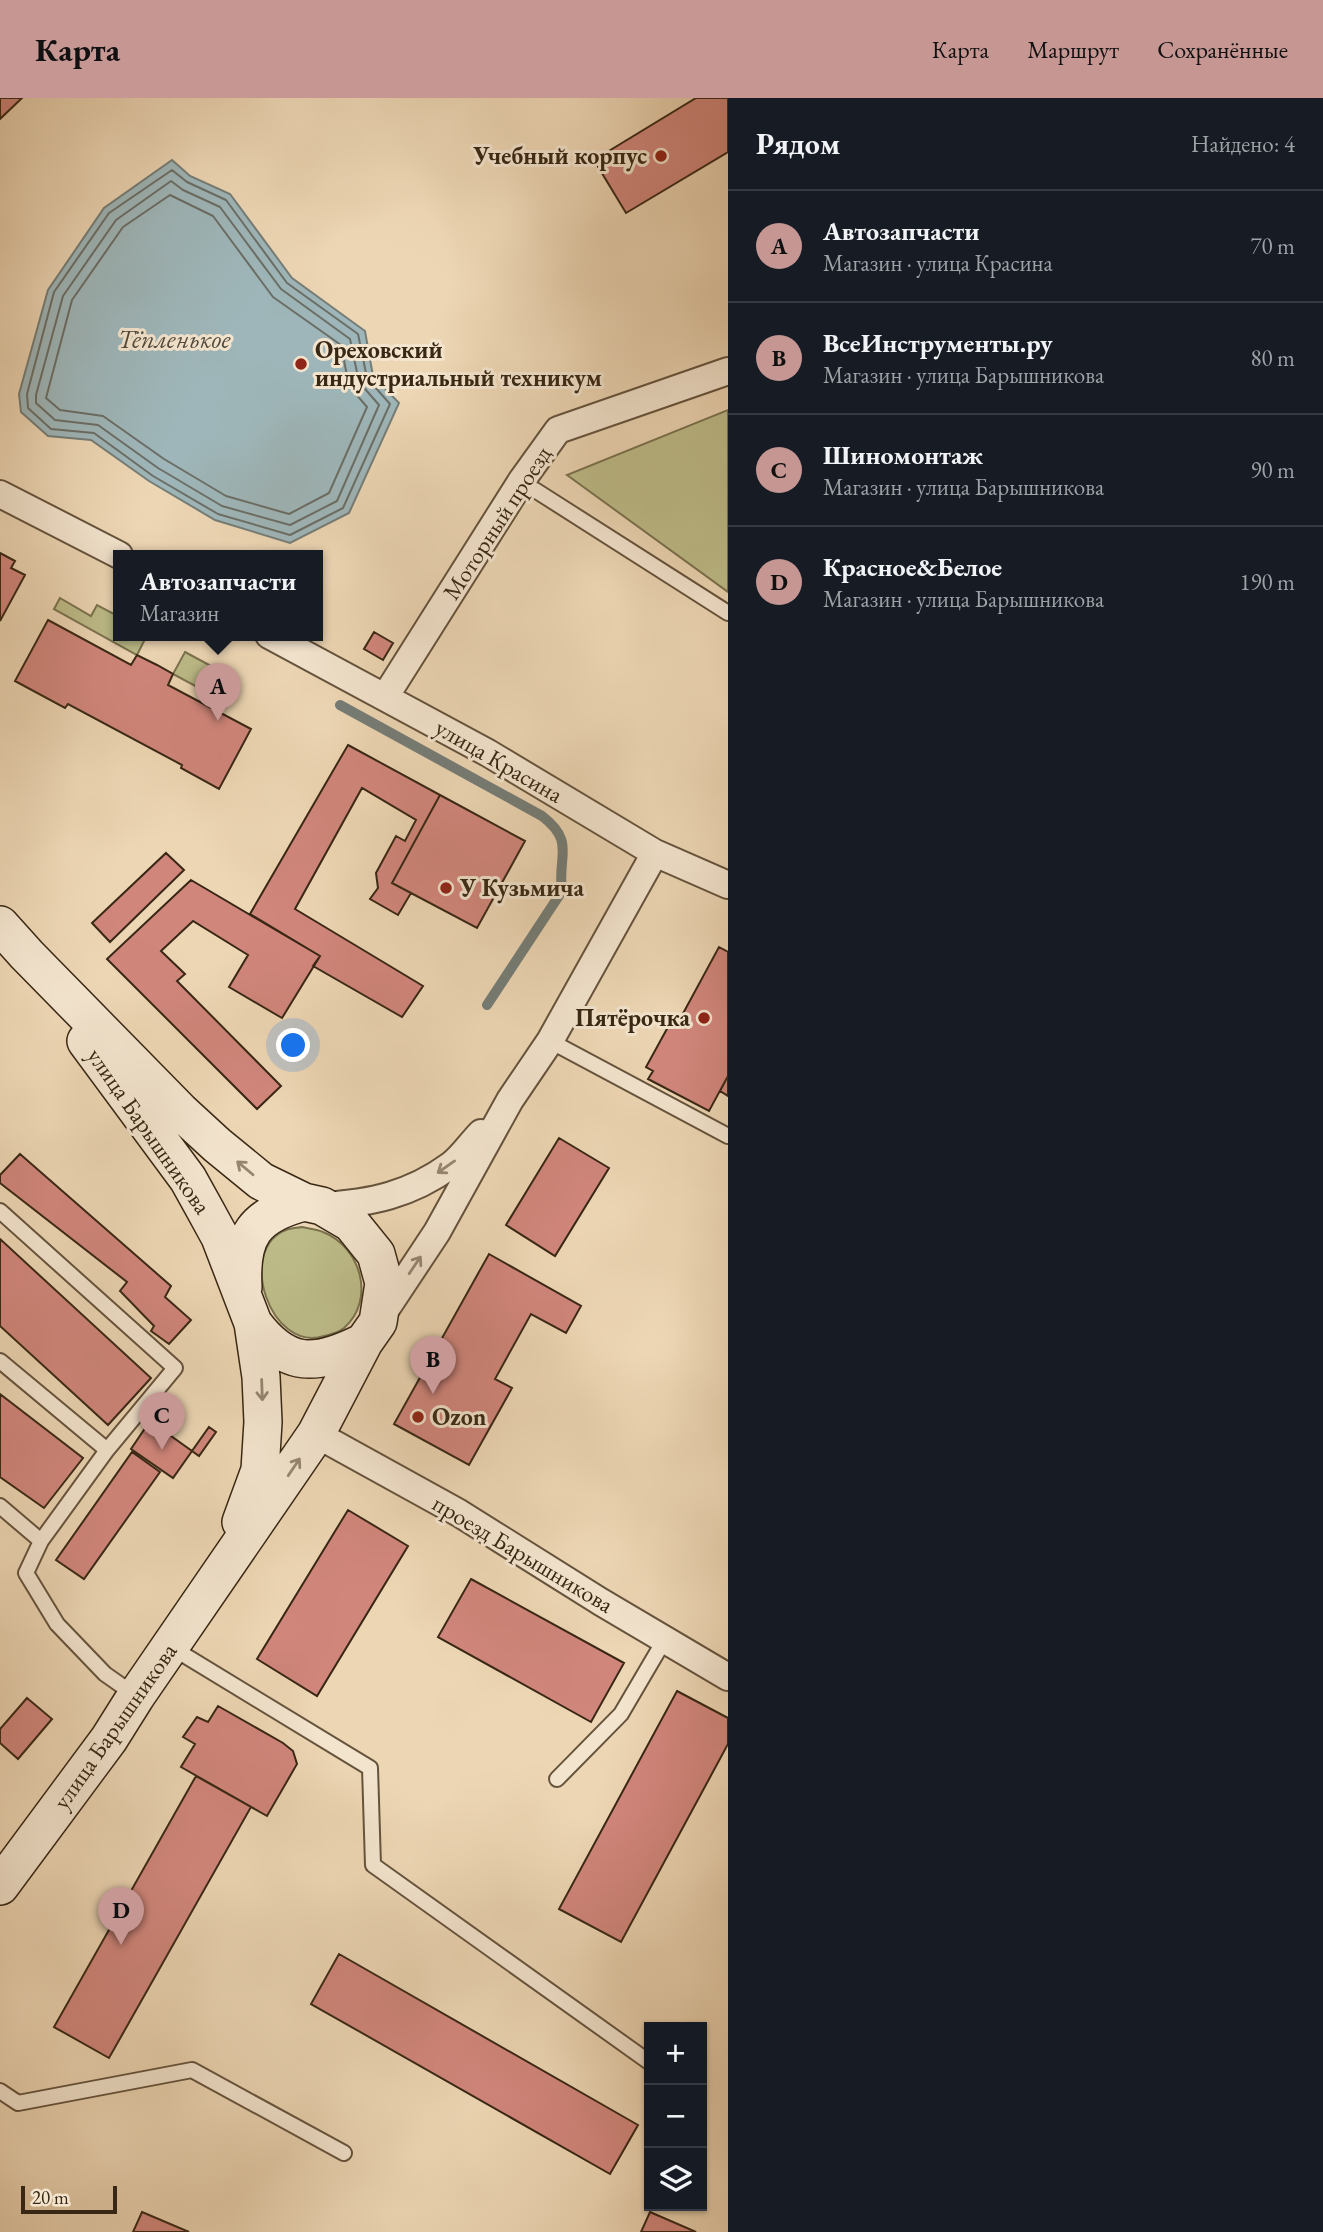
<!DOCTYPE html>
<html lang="ru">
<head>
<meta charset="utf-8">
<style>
	:root { --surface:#171b24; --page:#242831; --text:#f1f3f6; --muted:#9ea1a6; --line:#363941; --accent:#c59692 }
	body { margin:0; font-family:"EB Garamond",serif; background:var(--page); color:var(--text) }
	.controls { position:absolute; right:21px; bottom:21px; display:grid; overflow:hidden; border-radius:0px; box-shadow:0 2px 5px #0004 }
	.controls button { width:63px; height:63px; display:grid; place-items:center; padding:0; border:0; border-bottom:2px solid var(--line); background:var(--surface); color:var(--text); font:35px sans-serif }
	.scale { position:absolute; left:21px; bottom:18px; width:96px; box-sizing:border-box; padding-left:7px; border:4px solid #382714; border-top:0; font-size:19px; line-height:24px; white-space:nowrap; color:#382714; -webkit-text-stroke:5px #f3e4ce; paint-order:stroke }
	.you { position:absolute; left:294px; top:948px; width:24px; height:24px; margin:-18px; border:5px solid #fff; border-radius:50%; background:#1a73e8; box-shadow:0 0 0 10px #1a73e833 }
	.badge { display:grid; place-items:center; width:46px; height:46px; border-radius:50%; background:var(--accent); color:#111; font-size:23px; font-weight:700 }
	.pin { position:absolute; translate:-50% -58px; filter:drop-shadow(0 2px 4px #0008) }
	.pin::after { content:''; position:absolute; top:37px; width:24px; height:21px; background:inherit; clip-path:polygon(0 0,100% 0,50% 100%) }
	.popup { position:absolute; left:113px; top:452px; width:210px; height:91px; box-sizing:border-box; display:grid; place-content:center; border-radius:0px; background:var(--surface); filter:drop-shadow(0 2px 5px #0005); font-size:23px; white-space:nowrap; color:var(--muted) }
	.popup b { font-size:26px; color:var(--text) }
	.popup::after { content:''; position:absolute; left:50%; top:100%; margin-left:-14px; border:14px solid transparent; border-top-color:var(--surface) }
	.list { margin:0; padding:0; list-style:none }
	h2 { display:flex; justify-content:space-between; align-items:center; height:91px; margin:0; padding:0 28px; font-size:30px }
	h2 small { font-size:23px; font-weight:400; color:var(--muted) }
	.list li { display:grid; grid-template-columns:46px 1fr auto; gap:21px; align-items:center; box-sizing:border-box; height:112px; padding:0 28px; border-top:2px solid var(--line) }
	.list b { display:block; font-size:26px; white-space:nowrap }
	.list p { margin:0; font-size:23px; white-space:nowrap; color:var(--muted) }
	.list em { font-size:23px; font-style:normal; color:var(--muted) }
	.icon { flex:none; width:38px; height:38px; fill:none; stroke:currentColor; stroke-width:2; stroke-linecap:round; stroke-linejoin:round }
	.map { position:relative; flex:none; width:728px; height:2134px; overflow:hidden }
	header { display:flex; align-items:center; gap:42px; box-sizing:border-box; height:98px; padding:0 35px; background:var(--accent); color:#111 }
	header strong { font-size:33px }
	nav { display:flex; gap:38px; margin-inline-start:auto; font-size:24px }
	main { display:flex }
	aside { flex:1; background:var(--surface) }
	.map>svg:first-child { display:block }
	.green { fill:#bdbc89; stroke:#7a724e; stroke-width:2 }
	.water { fill:#9eb6b9; stroke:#757d77; stroke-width:2 }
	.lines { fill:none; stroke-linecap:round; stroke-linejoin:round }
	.shore { stroke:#6b6e66; stroke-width:2 }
	.stream { stroke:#757d77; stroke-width:10 }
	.building { fill:#d1867c; stroke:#382714; stroke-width:2 }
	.service-casing { stroke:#65533c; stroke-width:18 }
	.minor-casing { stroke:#65533c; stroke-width:30 }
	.secondary-casing { stroke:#382714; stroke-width:40 }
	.service { stroke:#f3e4ce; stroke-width:14 }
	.minor { stroke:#f3e4ce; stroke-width:26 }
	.secondary { stroke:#f3e4ce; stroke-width:37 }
	.oneway { stroke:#968671 }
	.poi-dot { fill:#8f2418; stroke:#f3e4ce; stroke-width:2.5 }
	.labels { text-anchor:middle; stroke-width:6; stroke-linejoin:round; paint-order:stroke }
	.poi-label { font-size:24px; font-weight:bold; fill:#382714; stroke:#f3e4ce; text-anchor:start }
	.street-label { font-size:24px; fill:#382714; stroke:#f3e4ce }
	.water-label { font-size:26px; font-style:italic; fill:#524b3d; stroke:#f3e4ce }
</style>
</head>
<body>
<header>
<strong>Карта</strong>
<nav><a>Карта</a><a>Маршрут</a><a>Сохранённые</a></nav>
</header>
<main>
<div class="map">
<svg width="728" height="2134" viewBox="0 0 728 2134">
	<rect width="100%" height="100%" fill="#edd6b4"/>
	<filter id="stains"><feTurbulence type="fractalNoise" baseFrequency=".00286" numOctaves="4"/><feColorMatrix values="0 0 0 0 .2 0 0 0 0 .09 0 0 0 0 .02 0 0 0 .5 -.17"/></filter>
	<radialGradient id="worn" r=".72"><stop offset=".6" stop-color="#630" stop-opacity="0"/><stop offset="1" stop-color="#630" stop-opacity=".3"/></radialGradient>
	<!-- green -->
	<path class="green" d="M728 312V494L567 377Z
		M60 500 91 518 97 507 118 518V537H147L137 557 54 511Z
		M185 554 211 568 199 590 173 576Z
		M302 1129C309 1131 316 1131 323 1134 361 1149 376 1202 344 1230 338 1235 332 1236 324 1238 270 1255 236 1151 286 1132 291 1130 297 1130 302 1129Z"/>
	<!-- water -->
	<path class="water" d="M172 62 190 78 230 96 292 180 365 233 373 278 399 305 349 415 290 445 215 422 149 383 91 342 48 338 21 314 19 296 48 192 104 110Z"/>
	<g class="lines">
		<!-- shore -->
		<path class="shore" d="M172 72 187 84 226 102 287 185 358 236 367 280 390 306 343 410 290 437 218 416 153 378 94 335 51 331 28 310 27 296 54 194 109 115Z
			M171 83 183 92 220 109 281 191 350 241 359 284 379 307 337 403 290 427 222 408 158 370 98 327 55 322 36 305V297L63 198 116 122Z
			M170 97 213 118 273 199 341 247 349 288 367 309 329 395 289 416 226 398 164 361 103 318 60 312 46 300 72 202 123 129Z"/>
		<!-- stream -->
		<path class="stream" d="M340 607 542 718C576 744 557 758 562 793L487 907"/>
	</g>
	<!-- building -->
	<path class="building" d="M0 0H22L0 21Z
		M696 0H728V54L626 115 594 62Z
		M0 455 15 463 11 470 25 477 0 523Z
		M48 522 131 567 137 557 157 567 173 576 168 587 251 631 219 691 181 670 182 667 68 606 65 610 15 583Z
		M374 534 393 545 383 562 364 551Z
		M348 647 440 697 392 785 411 795 398 817 370 801 378 790 376 775 396 738 405 743 416 722 362 690 295 811 423 888 402 919 313 868 320 858 250 816Z
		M440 697 525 743 477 830 392 785Z
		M166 755 184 772 110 844 92 825Z
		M191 782 320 858 282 920 229 889 248 857 193 823 161 853 185 876 177 883 281 988 257 1011 107 861Z
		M719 849 728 854V978L709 1013 648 981 653 973 646 969 674 918 680 921Z
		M728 978V998L720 993Z
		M559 1040 609 1070 555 1158 506 1127Z
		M20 1056 171 1188 165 1199 191 1222 169 1246 151 1233 154 1228 120 1193 127 1184 0 1085V1077Z
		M0 1141 151 1280 108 1327 0 1228Z
		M489 1156 581 1208 566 1235 531 1216 495 1281 512 1290 469 1367 394 1326Z
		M0 1296 83 1360 44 1410 0 1379Z
		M150 1323 192 1353 173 1380 131 1351Z
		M209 1329 216 1334 199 1358 192 1353Z
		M132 1354 160 1374 84 1481 56 1462Z
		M348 1412 408 1448 317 1598 257 1561Z
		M471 1481 624 1565 591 1624 438 1539Z
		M677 1593 728 1620V1646L621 1844 559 1811Z
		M27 1600 52 1621 18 1661 0 1645V1631Z
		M218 1608 283 1645 293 1653 297 1666 267 1718 181 1669 195 1646 183 1639 197 1619 208 1624Z
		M196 1678 251 1709 109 1960 54 1929Z
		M339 1856 638 2027 610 2076 311 1906Z
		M142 2114 189 2134H133Z
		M650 2114 696 2134H641Z"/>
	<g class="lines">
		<!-- service casing -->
		<g class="service-casing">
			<path id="service" d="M535 392 728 515
				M550 943 728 1038
				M0 1113 175 1270 107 1352
				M0 1263 107 1352 41 1443 26 1475 57 1526 105 1576 135 1597
				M0 1408 41 1443
				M171 1549 370 1670 373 1767 649 1964
				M557 1681 621 1616 665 1541
				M0 1993 18 2005 192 1972 344 2055"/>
		</g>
		<!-- minor casing -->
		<g class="minor-casing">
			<path id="minor" d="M0 396 119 457
				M269 537 488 655 655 755 728 787
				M385 599 522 382 558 332 728 273
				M322 1108C371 1105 410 1097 451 1067 462 1059 471 1045 481 1035
				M382 1217 437 1134 510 1002 550 943 655 755
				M316 1336 459 1415 601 1504 728 1579"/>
		</g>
		<!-- secondary casing -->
		<g class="secondary-casing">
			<path id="secondary" d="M0 827 27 857 180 1013 217 1047 261 1083 304 1104 322 1108 351 1125 376 1156 384 1185 378 1224 364 1244 316 1336 136 1598 109 1641 0 1788
				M86 943 188 1081 203 1108 220 1139 253 1225 261 1279 263 1324 260 1372 241 1424
				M243 1189C240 1138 254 1117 304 1104
				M253 1225C287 1271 316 1268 364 1244"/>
		</g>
		<!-- service -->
		<use href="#service" class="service"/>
		<!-- minor -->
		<use href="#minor" class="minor"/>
		<!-- secondary -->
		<use href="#secondary" class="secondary"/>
	</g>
	<!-- one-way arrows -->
	<defs><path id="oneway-shaft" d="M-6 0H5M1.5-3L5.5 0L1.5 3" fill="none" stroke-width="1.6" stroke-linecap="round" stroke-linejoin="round" transform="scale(1.75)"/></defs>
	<g class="oneway">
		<use href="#oneway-shaft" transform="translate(446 1069) rotate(145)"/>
		<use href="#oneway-shaft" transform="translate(245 1070) rotate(-140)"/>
		<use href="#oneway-shaft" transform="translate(415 1167) rotate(-56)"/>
		<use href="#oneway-shaft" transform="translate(262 1292) rotate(88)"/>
		<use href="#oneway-shaft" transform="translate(294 1369) rotate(-56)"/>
	</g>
	<!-- markers -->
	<g class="poi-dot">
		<circle cx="661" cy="58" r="7"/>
		<circle cx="301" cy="266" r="7"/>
		<circle cx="446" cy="790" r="7"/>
		<circle cx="704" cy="920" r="7"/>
		<circle cx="418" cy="1319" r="7"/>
	</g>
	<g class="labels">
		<!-- poi labels -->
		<g class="poi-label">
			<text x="647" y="66" text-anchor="end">Учебный корпус</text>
			<text x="315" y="260">Ореховский<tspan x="315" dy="28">индустриальный техникум</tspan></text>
			<text x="460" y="798">У Кузьмича</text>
			<text x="690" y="928" text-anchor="end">Пятёрочка</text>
			<text x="432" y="1327">Ozon</text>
		</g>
		<!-- street labels -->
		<g class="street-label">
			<text transform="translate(497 425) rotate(-57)" y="8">Моторный проезд</text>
			<text transform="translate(499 663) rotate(30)" y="8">улица Красина</text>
			<text transform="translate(149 1033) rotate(55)" y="8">улица Барышникова</text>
			<text transform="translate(523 1456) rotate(31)" y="8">проезд Барышникова</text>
			<text transform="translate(115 1628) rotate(-55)" y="8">улица Барышникова</text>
		</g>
		<!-- water labels -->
		<g class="water-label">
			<text x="174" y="250">Тёпленькое</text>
		</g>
	</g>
	<rect width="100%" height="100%" filter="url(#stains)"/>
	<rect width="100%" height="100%" fill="url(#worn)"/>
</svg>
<div class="controls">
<button>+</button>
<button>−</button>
<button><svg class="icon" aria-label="layers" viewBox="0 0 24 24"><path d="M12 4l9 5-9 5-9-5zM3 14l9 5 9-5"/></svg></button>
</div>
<div class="scale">20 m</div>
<div class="you"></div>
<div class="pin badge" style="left:218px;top:623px">A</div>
<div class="popup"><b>Автозапчасти</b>Магазин</div>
<div class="pin badge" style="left:433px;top:1296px">B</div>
<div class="pin badge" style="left:162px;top:1352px">C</div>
<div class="pin badge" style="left:121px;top:1847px">D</div>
</div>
<aside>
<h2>Рядом<small>Найдено: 4</small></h2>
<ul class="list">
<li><span class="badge">A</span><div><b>Автозапчасти</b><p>Магазин · улица Красина</p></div><em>70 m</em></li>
<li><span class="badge">B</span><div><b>ВсеИнструменты.ру</b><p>Магазин · улица Барышникова</p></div><em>80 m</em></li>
<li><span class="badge">C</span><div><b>Шиномонтаж</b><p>Магазин · улица Барышникова</p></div><em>90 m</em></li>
<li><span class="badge">D</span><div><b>Красное&amp;Белое</b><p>Магазин · улица Барышникова</p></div><em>190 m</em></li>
</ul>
</aside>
</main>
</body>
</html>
